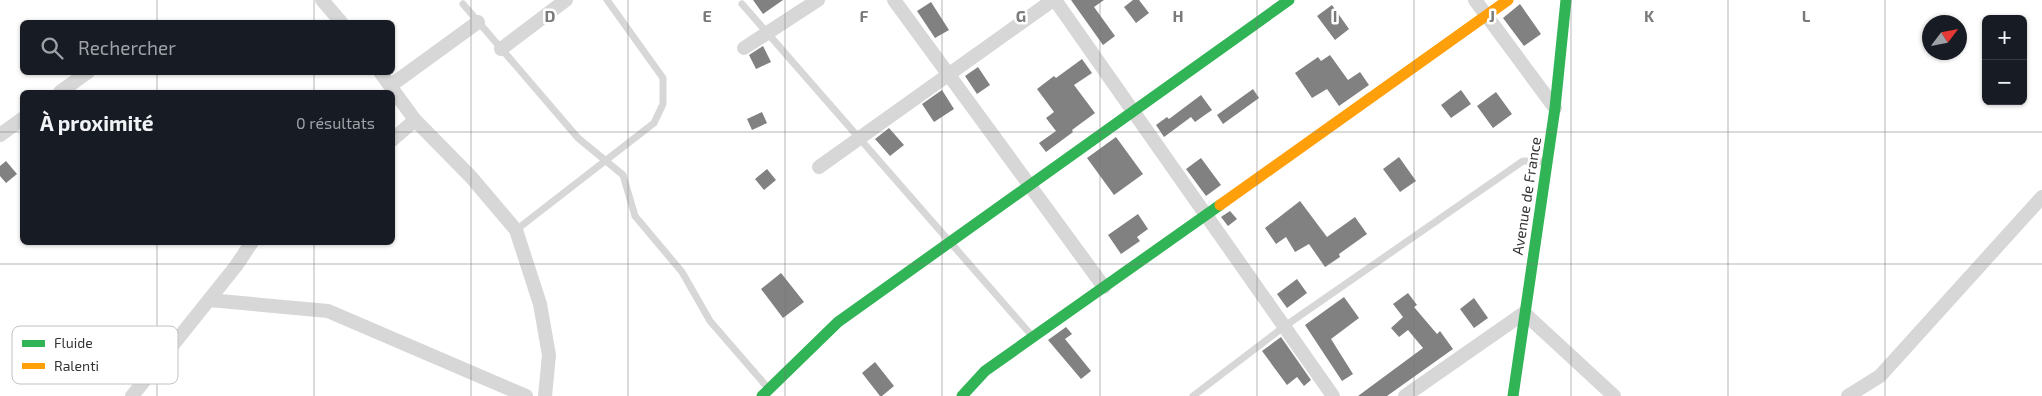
<!DOCTYPE html>
<html lang="fr">
<head>
<meta charset="utf-8">
<style>
	:root { --surface:#171b24; --page:#242831; --text:#f1f3f6; --muted:#9ea1a6; --line:#363941 }
	body { margin:0; font-family:"Exo 2",sans-serif; background:var(--page); color:var(--text) }
	.controls { position:absolute; right:15px; top:15px; display:grid; overflow:hidden; border-radius:8px; box-shadow:0 1px 4px #0004 }
	.controls button { width:45px; height:45px; display:grid; place-items:center; padding:0; border:0; border-bottom:1px solid var(--line); background:var(--surface); color:var(--text); font:25px sans-serif }
	.compass { position:absolute; left:1922px; top:15px; width:45px; height:45px; border-radius:50%; background:var(--surface); box-shadow:0 1px 4px #0004; rotate:58deg }
	.list { margin:0; padding:0; list-style:none }
	h2 { display:flex; justify-content:space-between; align-items:center; height:65px; margin:0; padding:0 20px; font-size:21px }
	h2 small { font-size:16px; font-weight:400; color:var(--muted) }
	.icon { flex:none; width:28px; height:28px; fill:none; stroke:currentColor; stroke-width:2; stroke-linecap:round; stroke-linejoin:round }
	.map { position:relative; flex:none; width:2042px; height:396px; overflow:hidden }
	.search { position:absolute; background:var(--surface); box-shadow:0 1px 4px #0004; left:20px; top:20px; width:375px; height:55px; display:flex; align-items:center; gap:12px; box-sizing:border-box; padding:0 18px; border-radius:8px; color:var(--muted); font-size:19px }
	.panel { position:absolute; background:var(--surface); box-shadow:0 1px 4px #0004; left:20px; top:90px; width:375px; height:155px; border-radius:8px }
	.map>svg:first-child { display:block }
	.building { fill:#818181 }
	.lines { fill:none; stroke-linecap:round; stroke-linejoin:round }
	.lane { stroke:#d7d7d7; stroke-width:7 }
	.street { stroke:#d7d7d7; stroke-width:14 }
	.fast { stroke:#30b455; stroke-width:11 }
	.slow { stroke:#ff9f0a; stroke-width:11 }
	.grid { fill:none; stroke:#7a7a7a; stroke-width:1; stroke-opacity:0.55 }
	.labels { text-anchor:middle; stroke-width:5; stroke-linejoin:round; paint-order:stroke }
	.street-label { font-size:15px; fill:#333; stroke:#fff }
	.key { fill:#fff; stroke:#c2c2c2; stroke-width:1 }
	.key-label { font-size:14px; fill:#333 }
	.grid-label { font-size:16px; text-anchor:middle; font-weight:bold; fill:#7a7a7a; stroke:#fff; stroke-width:5; stroke-linejoin:round; paint-order:stroke }
</style>
</head>
<body>
<div class="map">
<svg width="2042" height="396" viewBox="0 0 2042 396">
	<rect width="100%" height="100%" fill="#fff"/>
	<!-- building -->
	<path class="building" d="M753 0H783L763 14Z
		M1071 0H1104L1094 7 1115 36 1103 45Z
		M1133 0H1139L1149 13 1136 23 1124 7Z
		M931 2 949 30 935 38 917 11Z
		M1520 4 1541 34 1524 46 1503 18Z
		M1332 5 1349 29 1335 40 1317 16Z
		M763 46 771 62 756 69 749 55Z
		M1330 55 1348 80 1360 72 1369 85 1339 106 1327 89 1312 98 1295 73 1318 57 1321 61Z
		M1082 59 1092 73 1074 85 1095 113 1072 130 1073 132 1046 152 1039 143 1056 131 1046 118 1054 112 1037 89 1054 76 1056 78Z
		M978 67 990 85 977 94 965 76Z
		M1253 89 1259 98 1223 124 1217 115Z
		M942 90 954 109 934 122 922 104Z
		M1461 90 1471 104 1451 118 1441 105Z
		M1496 92 1512 114 1493 128 1477 106Z
		M1201 95 1212 110 1195 122 1191 117 1164 137 1156 125 1167 117 1169 119Z
		M762 112 767 123 752 130 747 119Z
		M889 128 904 145 890 156 875 139Z
		M1116 137 1143 174 1114 195 1087 158Z
		M1399 157 1416 181 1400 192 1383 169Z
		M1201 158 1221 185 1206 196 1186 169Z
		M6 161 17 174 6 183 0 176V166Z
		M767 169 776 180 764 190 755 179Z
		M1300 201 1327 237 1355 217 1367 234 1339 254 1340 257 1325 267 1309 244 1295 252 1286 237 1276 244 1265 228Z
		M1230 211 1237 219 1228 226 1221 217Z
		M1138 214 1148 229 1137 237 1140 241 1121 254 1108 235Z
		M781 273 804 302 783 318 761 289Z
		M1297 279 1307 293 1287 308 1277 294Z
		M1408 293 1417 305 1414 307 1437 334 1440 331 1453 349 1387 396H1358L1423 348 1408 330 1399 337 1391 328 1403 317 1393 304Z
		M1344 297 1359 318 1331 339 1353 374 1342 381 1305 325Z
		M1474 298 1488 318 1474 328 1460 309Z
		M1066 327 1072 334 1065 339 1091 371 1081 379 1048 340Z
		M1281 337 1311 380 1304 386 1297 377 1287 385 1262 351Z
		M875 362 894 386 882 396H880L862 373Z"/>
	<g class="lines">
		<!-- lane -->
		<path class="lane" d="M463 4 578 138 623 175 635 216 682 272 710 321 768 388
			M742 4 1033 337
			M516 230 654 123 663 104V78L607 0
			M1193 396 1285 326 1523 161 1547 162"/>
		<!-- street -->
		<path class="street" d="M322 0 341 22
			M894 0 1104 287
			M1055 0 1333 396
			M1475 0 1555 108
			M744 48 818 0
			M501 49 566 0
			M380 72 415 120 471 177 516 230 540 304 549 355 545 396
			M390 86 478 22
			M60 92 88 72
			M0 135 22 119
			M392 140 415 120
			M819 167 1053 0
			M209 300 328 311 526 396
			M132 396 236 266 252 242
			M1405 396 1524 313 1614 396
			M1848 396 1880 376 2042 197"/>
		<!-- fast -->
		<path class="fast" d="M762 396 838 322 1289 0
			M962 396 985 371 1220 205
			M1513 396 1555 108 1566 0"/>
		<!-- slow -->
		<path class="slow" d="M1220 205 1508 0"/>
	</g>
	<!-- grid -->
	<path class="grid" d="M157 0V22M314 0V22M471 0V396M628 0V396M785 0V396M942 0V396M1100 0V396M1257 0V396M1414 0V396M1571 0V396M1728 0V396M1885 0V396M157 72V92M314 72V92M0 132H22M392 132H2042M157 242V396M314 242V396M0 264H2042"/>
	<g class="labels">
		<!-- street labels -->
		<g class="street-label">
			<text transform="translate(1527 196) rotate(-81)" y="5">Avenue de France</text>
		</g>
	</g>
	<!-- legend -->
	<rect x="12" y="326" width="166" height="58" rx="8" class="key"/>
	<rect x="22" y="340" width="23" height="7" fill="#30b455"/>
	<rect x="22" y="363" width="23" height="6" fill="#ff9f0a"/>
	<g class="key-label">
		<text x="54" y="348">Fluide</text>
		<text x="54" y="371">Ralenti</text>
	</g>
	<g class="grid-label">
		<text x="550" y="22">D</text>
		<text x="707" y="22">E</text>
		<text x="864" y="22">F</text>
		<text x="1021" y="22">G</text>
		<text x="1178" y="22">H</text>
		<text x="1335" y="22">I</text>
		<text x="1492" y="22">J</text>
		<text x="1649" y="22">K</text>
		<text x="1806" y="22">L</text>
	</g>
</svg>
<div class="controls">
<button>+</button>
<button>−</button>
</div>
<svg class="compass" viewBox="-18 -18 36 36"><path d="M0-13l5 13h-10z" fill="#e53935"/><path d="M0 13l5-13h-10z" fill="#9ea1a6"/></svg>
<div class="search"><svg class="icon" aria-label="search" viewBox="0 0 24 24"><circle cx="10" cy="10" r="6"/><path d="M15 15l6 6"/></svg>Rechercher</div>
<section class="panel">
<h2>À proximité<small>0 résultats</small></h2>
<ul class="list">
</ul>
</section>
</div>
</body>
</html>
